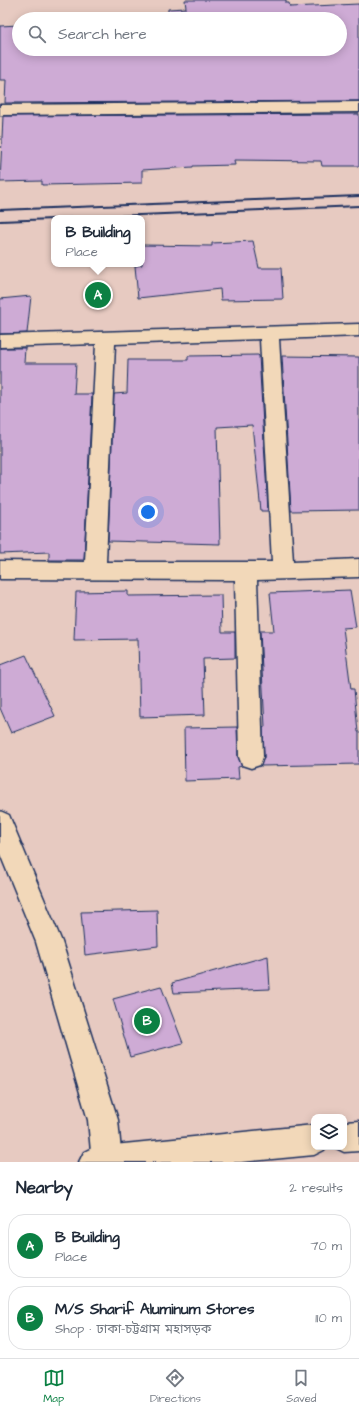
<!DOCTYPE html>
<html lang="en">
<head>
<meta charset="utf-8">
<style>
	:root { --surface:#fff; --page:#f2f2f3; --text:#1f2937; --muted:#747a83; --line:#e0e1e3; --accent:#0b8043 }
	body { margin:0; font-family:"Architects Daughter","Noto Sans Bengali",sans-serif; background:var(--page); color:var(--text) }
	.controls { position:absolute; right:12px; bottom:12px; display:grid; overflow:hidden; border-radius:8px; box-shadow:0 2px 10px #0003 }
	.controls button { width:36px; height:36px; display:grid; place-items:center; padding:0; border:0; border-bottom:1px solid var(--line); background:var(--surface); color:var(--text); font:20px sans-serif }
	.you { position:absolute; left:148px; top:512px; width:14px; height:14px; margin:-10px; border:3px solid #fff; border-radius:50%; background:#1a73e8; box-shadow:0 0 0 6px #1a73e833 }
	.badge { display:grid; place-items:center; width:26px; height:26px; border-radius:50%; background:var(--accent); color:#fff; font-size:13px; font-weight:700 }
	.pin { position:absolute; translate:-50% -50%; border:2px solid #fff; box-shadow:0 1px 4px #0006 }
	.popup { position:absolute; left:51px; top:215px; width:94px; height:52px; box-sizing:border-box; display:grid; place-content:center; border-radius:8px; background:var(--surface); filter:drop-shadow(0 1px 3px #0005); font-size:13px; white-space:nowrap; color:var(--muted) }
	.popup b { font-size:15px; color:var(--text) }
	.popup::after { content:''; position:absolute; left:50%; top:100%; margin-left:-8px; border:8px solid transparent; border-top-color:var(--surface) }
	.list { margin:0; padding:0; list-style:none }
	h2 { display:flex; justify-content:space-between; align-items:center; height:52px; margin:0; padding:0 16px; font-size:17px }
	h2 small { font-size:13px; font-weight:400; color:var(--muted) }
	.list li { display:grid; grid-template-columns:26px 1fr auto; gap:12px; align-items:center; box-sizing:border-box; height:64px; margin:0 8px 8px; padding:0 8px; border:1px solid var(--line); border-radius:16px }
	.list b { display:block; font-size:15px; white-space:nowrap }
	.list p { margin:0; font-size:13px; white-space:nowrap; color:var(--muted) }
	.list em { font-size:13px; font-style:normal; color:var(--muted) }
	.icon { flex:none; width:22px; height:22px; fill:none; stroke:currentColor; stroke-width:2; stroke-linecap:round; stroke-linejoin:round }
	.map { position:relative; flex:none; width:359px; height:1162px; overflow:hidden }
	.search { position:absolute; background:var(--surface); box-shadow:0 2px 10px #0003; left:12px; right:12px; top:12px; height:44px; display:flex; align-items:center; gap:10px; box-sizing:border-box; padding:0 14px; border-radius:22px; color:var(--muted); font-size:15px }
	.sheet { height:196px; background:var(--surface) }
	nav { display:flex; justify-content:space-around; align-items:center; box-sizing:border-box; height:56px; border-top:1px solid var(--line); background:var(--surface); font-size:11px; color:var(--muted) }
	nav a { display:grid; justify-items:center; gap:2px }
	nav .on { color:var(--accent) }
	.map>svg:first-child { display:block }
	.building { fill:#ceabd5; stroke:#1b2f5e }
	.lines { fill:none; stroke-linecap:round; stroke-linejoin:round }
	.street-casing { stroke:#1b2f5e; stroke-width:3 }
	.secondary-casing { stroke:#1b2f5e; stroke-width:3 }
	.highway-casing { stroke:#1b2f5e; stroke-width:3 }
	.street { fill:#f2d8b9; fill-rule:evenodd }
	.secondary { fill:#f2d8b9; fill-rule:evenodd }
	.highway { fill:#f2d8b9; fill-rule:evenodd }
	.rail { stroke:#1b2f5e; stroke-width:2 }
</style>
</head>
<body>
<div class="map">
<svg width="359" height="1162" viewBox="0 0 359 1162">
	<rect width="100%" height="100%" fill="#e7cac1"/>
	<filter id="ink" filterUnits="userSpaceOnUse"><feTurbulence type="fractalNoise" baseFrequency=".025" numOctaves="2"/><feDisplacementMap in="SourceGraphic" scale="8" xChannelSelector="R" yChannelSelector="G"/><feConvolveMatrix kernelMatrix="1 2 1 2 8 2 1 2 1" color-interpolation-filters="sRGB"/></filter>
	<g filter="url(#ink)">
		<!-- building -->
		<path class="building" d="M185 0H286V3H289L290 7 359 4V101L5 103 6 80H0V26L19 25V49H340V19H113L168 16V9L186 8Z
			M359 114V166H322L321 161 234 160 235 165 193 166V167L142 170V183L42 185V181L0 182 3 116Z
			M253 241 259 268H281L283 299 221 300 220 289 138 298 135 266 142 265V245L212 246V243Z
			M31 296 27 333 0 334V299Z
			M0 348H25L24 363H76L74 394H92L84 560H49V552L0 554Z
			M258 355 259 356 268 511H261L252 425 217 427 220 544 108 541 114 394 127 393 128 360H188V356Z
			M282 356 359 357V510L291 511Z
			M350 590 356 627 343 628 351 689H354L358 732H359V764L261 766 264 757 263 727H265L260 631H274L270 593Z
			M128 591V596L221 595 222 632H235V658L203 659 205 715 140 717 138 639 74 640 76 592Z
			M26 655 55 716 11 733 0 708V665Z
			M237 727 238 757 242 766 238 767 239 779 185 781 184 728Z
			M157 910 158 946 85 955 81 912Z
			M268 956 270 989 174 993 172 983Z
			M161 986 183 1043 130 1057 113 999Z"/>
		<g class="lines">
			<!-- street casing -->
			<g class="street-casing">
				<path id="street" d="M359 102V112L0 115V105Z
					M359 324V336L279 339 293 562 359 559V577L257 580 263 757 260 765 251 768 242 765 239 757 235 580 0 579V561L85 562 96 344 0 347V335ZM260 339 272 562H106L115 344Z"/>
			</g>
			<!-- secondary casing -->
			<g class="secondary-casing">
				<path id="secondary" d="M0 811 9 815 62 942 118 1120 122 1162H92L88 1120 36 942 0 854Z"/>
			</g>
			<!-- highway casing -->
			<g class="highway-casing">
				<path id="highway" d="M359 1121V1151L344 1152 334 1147H344V1122Z
					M314 1125V1147H326L324 1150 314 1155 241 1162H79L84 1152 94 1147Z"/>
			</g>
			<!-- street -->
			<use href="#street" class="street"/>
			<!-- secondary -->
			<use href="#secondary" class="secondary"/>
			<!-- highway -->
			<use href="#highway" class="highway"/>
			<!-- rail -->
			<path class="rail" d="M0 210 359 196
				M67 218 359 206
				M0 221 54 219"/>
		</g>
	</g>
</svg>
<div class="controls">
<button><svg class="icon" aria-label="layers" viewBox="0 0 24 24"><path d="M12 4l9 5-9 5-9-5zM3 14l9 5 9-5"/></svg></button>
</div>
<div class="you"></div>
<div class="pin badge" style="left:98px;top:295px">A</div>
<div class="popup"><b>B Building</b>Place</div>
<div class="pin badge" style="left:147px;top:1021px">B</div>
<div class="search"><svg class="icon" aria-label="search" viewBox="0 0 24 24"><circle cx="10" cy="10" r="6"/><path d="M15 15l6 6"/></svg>Search here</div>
</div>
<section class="sheet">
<h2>Nearby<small>2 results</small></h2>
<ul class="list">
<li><span class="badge">A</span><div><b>B Building</b><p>Place</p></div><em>70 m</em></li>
<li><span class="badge">B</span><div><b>M/S Sharif Aluminum Stores</b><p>Shop · ঢাকা-চট্টগ্রাম মহাসড়ক</p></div><em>110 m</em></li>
</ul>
</section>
<nav>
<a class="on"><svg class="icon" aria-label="map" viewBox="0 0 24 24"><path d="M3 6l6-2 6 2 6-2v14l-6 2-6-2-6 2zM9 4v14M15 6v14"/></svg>Map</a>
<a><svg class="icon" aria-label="directions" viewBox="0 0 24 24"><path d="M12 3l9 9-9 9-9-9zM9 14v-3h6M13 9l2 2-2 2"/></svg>Directions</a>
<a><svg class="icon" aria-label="saved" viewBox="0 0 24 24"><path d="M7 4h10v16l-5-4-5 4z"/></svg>Saved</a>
</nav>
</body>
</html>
